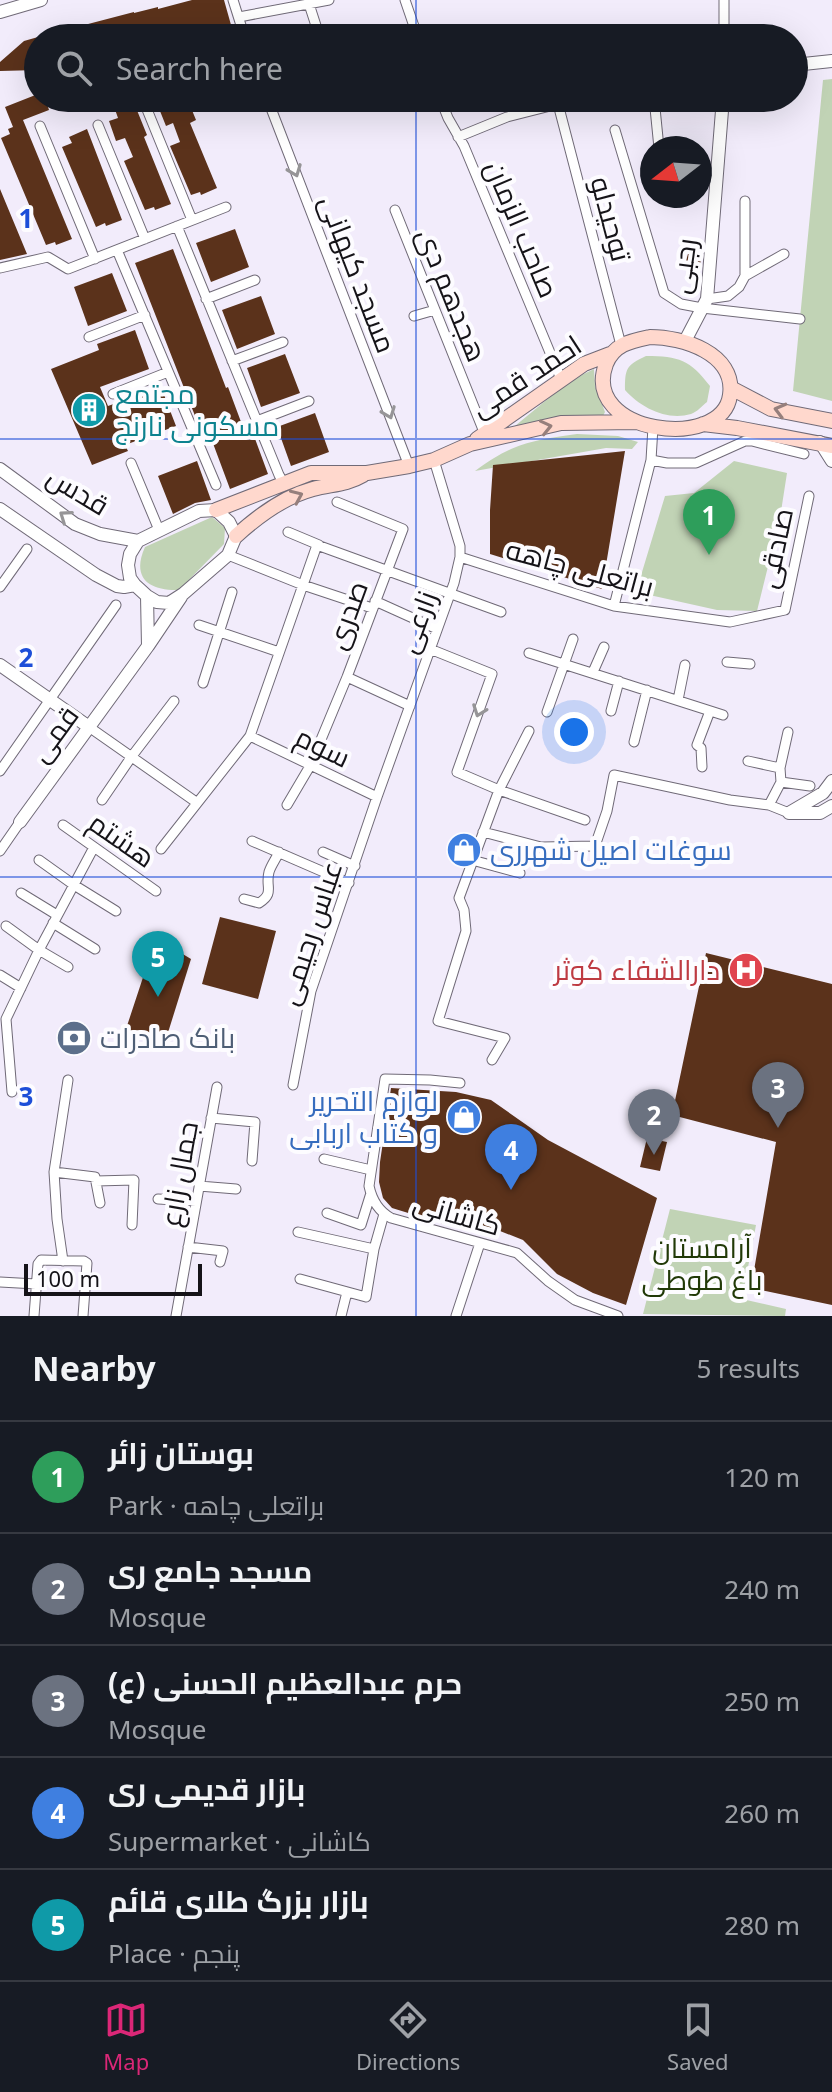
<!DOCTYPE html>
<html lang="en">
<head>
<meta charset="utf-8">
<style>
	:root { --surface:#171b24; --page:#242831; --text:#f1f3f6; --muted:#9ea1a6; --line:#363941; --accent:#db2777 }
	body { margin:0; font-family:"Noto Sans",Cairo,sans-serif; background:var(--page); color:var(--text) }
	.compass { position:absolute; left:640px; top:136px; width:72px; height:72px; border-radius:50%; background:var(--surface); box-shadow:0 8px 32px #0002; rotate:253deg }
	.scale { position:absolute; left:24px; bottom:20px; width:178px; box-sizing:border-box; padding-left:8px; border:4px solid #151318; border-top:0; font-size:22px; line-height:28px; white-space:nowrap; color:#151318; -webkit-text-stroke:6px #fdfcff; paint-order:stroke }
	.you { position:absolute; left:574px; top:732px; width:28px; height:28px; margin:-20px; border:6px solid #fff; border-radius:50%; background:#1a73e8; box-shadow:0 0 0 12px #1a73e833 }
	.badge { display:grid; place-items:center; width:52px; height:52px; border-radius:50%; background:var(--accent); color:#fff; font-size:26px; font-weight:700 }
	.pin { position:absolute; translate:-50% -66px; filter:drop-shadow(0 2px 4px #0008) }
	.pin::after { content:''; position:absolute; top:42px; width:28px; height:24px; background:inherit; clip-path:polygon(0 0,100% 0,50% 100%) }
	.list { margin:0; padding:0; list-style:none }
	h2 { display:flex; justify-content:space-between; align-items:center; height:104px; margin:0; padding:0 32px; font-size:34px }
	h2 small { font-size:26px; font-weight:400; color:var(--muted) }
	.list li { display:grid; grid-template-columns:52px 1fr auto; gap:24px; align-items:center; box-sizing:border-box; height:112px; padding:0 32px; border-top:2px solid var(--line) }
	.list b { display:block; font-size:30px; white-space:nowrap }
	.list p { margin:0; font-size:26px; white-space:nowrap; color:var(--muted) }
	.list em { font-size:26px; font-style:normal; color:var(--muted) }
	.icon { flex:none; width:44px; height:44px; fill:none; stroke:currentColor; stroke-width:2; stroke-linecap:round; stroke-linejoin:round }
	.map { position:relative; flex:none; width:832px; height:1316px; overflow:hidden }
	.search { position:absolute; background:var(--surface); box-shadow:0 8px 32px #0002; left:24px; right:24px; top:24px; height:88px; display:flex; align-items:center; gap:20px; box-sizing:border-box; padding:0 28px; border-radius:44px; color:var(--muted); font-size:30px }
	.sheet { height:664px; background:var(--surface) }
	nav { display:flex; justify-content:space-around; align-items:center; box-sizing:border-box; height:112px; border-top:2px solid var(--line); background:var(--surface); font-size:22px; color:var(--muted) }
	nav a { display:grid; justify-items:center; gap:4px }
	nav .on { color:var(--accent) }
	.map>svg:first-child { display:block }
	.green { fill:#c1d3b5 }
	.building { fill:#5b321b }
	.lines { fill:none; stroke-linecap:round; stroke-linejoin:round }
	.minor-casing { stroke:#706a77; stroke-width:11 }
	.tertiary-casing { stroke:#706a77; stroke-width:14 }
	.secondary-casing { stroke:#706a77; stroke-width:16 }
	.minor { stroke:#fff; stroke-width:9 }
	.tertiary { stroke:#fff; stroke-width:12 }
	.secondary { stroke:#ffd8cd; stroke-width:14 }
	.oneway { stroke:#969597 }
	.oneway2 { stroke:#967f7c }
	.grid { fill:none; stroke:#1d4ed8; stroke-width:2; stroke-opacity:0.55 }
	.labels { text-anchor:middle; stroke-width:8; stroke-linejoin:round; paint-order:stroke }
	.street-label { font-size:28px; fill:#151318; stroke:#fdfcff }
	.culture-label { font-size:28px; fill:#0d838f; stroke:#fdfcff; text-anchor:start }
	.shop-label { font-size:28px; fill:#366cbe; stroke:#fdfcff; text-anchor:start }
	.health-label { font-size:28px; fill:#be3a42; stroke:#fdfcff; text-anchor:end }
	.service-label { font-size:28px; fill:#4e5e75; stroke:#fdfcff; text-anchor:start }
	.park-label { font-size:28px; fill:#213907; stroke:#fdfcff }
	.grid-label { font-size:26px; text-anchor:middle; font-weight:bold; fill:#1d4ed8; stroke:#fdfcff; stroke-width:8; stroke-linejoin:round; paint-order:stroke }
</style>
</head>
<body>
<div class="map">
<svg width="832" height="1316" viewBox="0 0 832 1316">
	<rect width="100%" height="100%" fill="#f2ecfb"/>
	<!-- green -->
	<path class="green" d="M832 79V401L793 391 823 80Z
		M646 356C679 356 690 360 710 386L707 402C702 406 697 412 691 414 667 421 641 408 625 390 625 369 626 365 646 356Z
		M594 369 595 386 605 412 603 416 558 418 515 426C540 406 565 382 594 369Z
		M577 434 618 436 638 442 632 449 606 448 475 471C511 444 532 440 577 434Z
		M734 461 787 473 780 518 757 611 717 610 636 592 665 496 694 493Z
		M212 517 225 528 224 544 179 590C149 591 131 578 145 547Z
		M670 1209 756 1225 742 1299 786 1309 785 1316 643 1314Z"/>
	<!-- building -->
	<path class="building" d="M192 0H224L233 32 211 38 210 35 200 38H46V35L134 12V13L158 7V9Z
		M38 37V70L0 71V62L24 41Z
		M38 94V98H45L49 110 23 120 72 239 56 245 55 242 46 245 1 138 10 134 8 129 13 127 5 107Z
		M111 98H132L147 135 144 137 171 204 155 210 154 207 145 210 124 161 133 157 125 138 116 141 109 121 118 118Z
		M166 98H187L196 120 190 123 217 188 201 195 200 192 191 195 170 146 180 142 173 123 166 126 158 106 168 102Z
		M87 129 122 220 106 226 105 223 96 227 62 147 72 143 69 137Z
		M0 189 27 254 0 260Z
		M235 229 249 267 211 282 196 243Z
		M692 241H703L699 275 684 267Z
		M173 249 226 388 228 387 247 438 254 436 268 474 230 489 211 438 205 440 199 426 135 263Z
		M112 273 127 311 88 326 74 287Z
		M261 296 275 334 237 349 222 310Z
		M135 330 149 369 100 387 108 406 161 387 176 426 125 445 128 451 92 465 51 369 99 350 97 344Z
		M285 354 300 393 261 407 247 368Z
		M315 413 329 452 291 466 277 427Z
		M625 451 602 589 490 554V510L493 465Z
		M197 461 211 500 195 503 173 514 158 476Z
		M220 917 276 931 258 999 202 984Z
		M156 938 191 959 166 1039 124 1035Z
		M706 953 832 984V1305L751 1288 776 1142 672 1115Z
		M84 1023 88 1042 65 1050 60 1034Z
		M391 1088 456 1092 491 1100 548 1140 657 1198 626 1305 593 1293 557 1274 523 1240 495 1229 462 1221 444 1224 392 1208 383 1198 379 1182 380 1162Z
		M647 1138 667 1142 660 1171 640 1167Z"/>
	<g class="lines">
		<!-- minor casing -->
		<g class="minor-casing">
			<path id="minor" d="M233 0 245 38
				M405 0 418 38
				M309 4 320 38
				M239 17 329 0
				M724 38V0
				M267 98 409 466
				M440 98 448 118 464 146 561 379
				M654 98 659 148
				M558 104 621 345
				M146 107 192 220
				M98 125 145 239
				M40 126 95 259
				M615 130 664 293 681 304 702 308 800 319
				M458 137 507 117 582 98
				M395 210 486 437
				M177 226 279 475 284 484
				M117 250 216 485
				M0 268 48 257 68 269 226 207
				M745 276V201
				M206 299 255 280
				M707 299 728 296 739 287 745 276 784 254
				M414 316 435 310
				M89 337 145 315
				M232 361 283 342
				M113 394 168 372
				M257 421 309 401
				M651 460 653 427
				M131 463 159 530
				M288 532 319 545
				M228 555 303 585 372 608
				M460 557 614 606 730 622 785 610 809 496
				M0 587 27 549
				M375 601 437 629
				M614 606 651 460 667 463H696L745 441H752L804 454
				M199 625 279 652
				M430 649 492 674 457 772 499 790 585 820
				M529 653 723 715
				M727 662 750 664
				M593 672 604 647
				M347 677 410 706
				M203 683 232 592
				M678 700 685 665
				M611 711 619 681
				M547 712 573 639
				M89 727 196 802
				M250 736 377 797
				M634 742 647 690
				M748 761 780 768 781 782 810 786
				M702 767 701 748 697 745 710 711
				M780 768 788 732
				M0 771 116 605
				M102 800 132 756 174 701
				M287 805 310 766 347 677 403 529 337 502
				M769 805 781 782
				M63 825 156 891
				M483 832 541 847 595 846 607 811 614 775 730 800 769 805 789 813
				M252 841 349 883
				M161 849 250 736 317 545 501 612
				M0 851 20 822
				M323 852 355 866
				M39 860 74 885 116 911
				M472 860 520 873
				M21 893 57 915
				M244 899 259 903C275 893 265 887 269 872 271 865 276 859 279 852
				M53 923 95 949
				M6 926 39 950 68 967
				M0 975 21 988
				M492 1060 505 1038 438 1021 466 931 464 910 459 898 499 790 529 731
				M460 1083 430 1080 385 1079 369 1186C372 1200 378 1211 391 1218L517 1253 548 1281 575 1300 618 1316
				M293 1085 311 991 377 797 454 583 460 557V546L434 460
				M12 1092 6 1019 39 950 93 849
				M211 1118 255 1122 252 1161
				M324 1159 371 1170
				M54 1172 95 1177 100 1203
				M96 1181 134 1180 132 1225
				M199 1186 236 1189
				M158 1199 196 1201
				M327 1213 361 1225 371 1193
				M298 1232 374 1249
				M188 1247 223 1251 220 1262
				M63 1261 57 1219 54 1172 68 1080
				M300 1279 366 1297 374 1249 384 1214
				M0 1282 36 1284
				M34 1316 38 1264 41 1260 84 1261 87 1263 83 1316
				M176 1316 217 1087
				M341 1316 347 1292
				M456 1316 480 1243"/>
		</g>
		<!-- tertiary casing -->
		<g class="tertiary-casing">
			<path id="tertiary" d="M0 12 41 0
				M794 65 832 61
				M685 341 707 299 723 98
				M820 442 832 461
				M0 469 75 524 100 534 138 541
				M0 509 96 575 117 586 124 587 135 585
				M216 510 229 522 236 536 228 555 183 594 169 603 157 602 147 596 135 585 130 578 128 565 130 554 138 541 199 511Z
				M147 596 148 646
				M0 665 89 727
				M832 781 823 793 789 813H820L832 806
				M20 822 148 646 181 597"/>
		</g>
		<!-- secondary casing -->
		<g class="secondary-casing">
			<path id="secondary" d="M650 337C682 337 736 353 730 395 723 452 580 434 606 364 614 344 631 341 650 337Z
				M731 388 771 409 832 421
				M703 424 737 428 832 446
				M477 439 584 364 610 354
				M216 510 311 473H367L409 466 434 460 470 444 561 423 636 422
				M236 536C258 516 283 497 313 489 332 484 346 485 363 475"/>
		</g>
		<!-- minor -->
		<use href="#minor" class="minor"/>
		<!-- tertiary -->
		<use href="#tertiary" class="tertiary"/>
		<!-- secondary -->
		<use href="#secondary" class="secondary"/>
	</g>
	<!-- one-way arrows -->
	<defs><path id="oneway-chevron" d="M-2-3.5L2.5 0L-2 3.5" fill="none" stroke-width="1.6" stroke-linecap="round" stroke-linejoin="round" transform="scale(2)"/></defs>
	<g class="oneway">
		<use href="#oneway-chevron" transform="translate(295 171) rotate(69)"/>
		<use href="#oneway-chevron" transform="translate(389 413) rotate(69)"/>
		<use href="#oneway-chevron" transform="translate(65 516) rotate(-145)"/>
		<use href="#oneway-chevron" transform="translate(479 711) rotate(110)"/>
	</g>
	<g class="oneway2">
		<use href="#oneway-chevron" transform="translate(780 410) rotate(-165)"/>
		<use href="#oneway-chevron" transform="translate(546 427) rotate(-13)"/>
		<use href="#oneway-chevron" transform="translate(297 496) rotate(-24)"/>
	</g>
	<!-- grid -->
	<path class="grid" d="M416 0V38M416 98V1316M0 439H832M0 877H832"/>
	<!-- icons -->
	<defs>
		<g id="building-disc" transform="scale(1.8)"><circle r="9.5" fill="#0f9aa8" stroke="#fdfcff"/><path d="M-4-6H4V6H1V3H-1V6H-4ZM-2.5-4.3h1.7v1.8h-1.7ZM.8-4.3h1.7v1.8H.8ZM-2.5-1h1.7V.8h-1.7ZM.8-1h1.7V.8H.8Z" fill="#fff"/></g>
		<g id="shop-disc" transform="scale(1.8)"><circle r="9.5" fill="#3f7fe0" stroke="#fdfcff"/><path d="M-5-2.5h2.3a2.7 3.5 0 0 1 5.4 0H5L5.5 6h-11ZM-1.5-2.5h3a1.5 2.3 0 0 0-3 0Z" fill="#fff"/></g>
		<g id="hospital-disc" transform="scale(1.8)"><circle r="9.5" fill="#e0444e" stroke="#fdfcff"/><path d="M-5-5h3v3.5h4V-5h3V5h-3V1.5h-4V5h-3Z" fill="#fff"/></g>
		<g id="bank-disc" transform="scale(1.8)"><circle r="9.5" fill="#5c6f8a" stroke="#fdfcff"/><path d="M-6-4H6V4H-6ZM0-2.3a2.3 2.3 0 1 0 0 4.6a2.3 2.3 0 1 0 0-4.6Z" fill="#fff"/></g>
	</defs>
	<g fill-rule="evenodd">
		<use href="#building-disc" x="89" y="410"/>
		<use href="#shop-disc" x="464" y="850"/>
		<use href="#hospital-disc" x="746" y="970"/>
		<use href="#bank-disc" x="74" y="1038"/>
		<use href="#shop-disc" x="464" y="1117"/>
	</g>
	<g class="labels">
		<!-- street labels -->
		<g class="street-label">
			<text transform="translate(611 219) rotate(75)" y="10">توحیدلو</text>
			<text transform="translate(522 229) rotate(67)" y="10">صاحب الزمان</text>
			<text transform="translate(683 266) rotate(-82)" y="10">رجبی</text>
			<text transform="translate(358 274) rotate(69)" y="10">مسجد کیهانی</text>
			<text transform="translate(452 295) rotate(68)" y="10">هجدهم دی</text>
			<text transform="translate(526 376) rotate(-33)" y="10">احمد قمی</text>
			<text transform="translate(78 491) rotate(31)" y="10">قدس</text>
			<text transform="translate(775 548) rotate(-78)" y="10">صادقی</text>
			<text transform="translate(580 568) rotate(15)" y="10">براتعلی چاهه</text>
			<text transform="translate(347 615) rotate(-70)" y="10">صدری</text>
			<text transform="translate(417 622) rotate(-70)" y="10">زارعی</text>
			<text transform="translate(54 734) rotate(-54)" y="10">قمی</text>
			<text transform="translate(323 747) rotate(26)" y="10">سوم</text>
			<text transform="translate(122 840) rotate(35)" y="10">هشتم</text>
			<text transform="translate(310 933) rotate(-72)" y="10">عباس رحیمی</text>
			<text transform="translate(179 1174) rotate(-80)" y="10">جمال زارع</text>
			<text transform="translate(457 1214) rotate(16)" y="10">کاشانی</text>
		</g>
		<!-- culture labels -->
		<g class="culture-label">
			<text x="115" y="404">مجتمع<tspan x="115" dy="32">مسکونی نارنج</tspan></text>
		</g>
		<!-- shop labels -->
		<g class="shop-label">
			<text x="490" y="860">سوغات اصیل شهرری</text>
			<text x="438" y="1111" text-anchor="end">لوازم التحریر<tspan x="438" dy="32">و کتاب اربابی</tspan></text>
		</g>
		<!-- health labels -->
		<g class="health-label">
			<text x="720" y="980">دارالشفاء کوثر</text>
		</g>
		<!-- service labels -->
		<g class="service-label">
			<text x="100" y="1048">بانک صادرات</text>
		</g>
		<!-- park labels -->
		<g class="park-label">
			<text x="702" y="1258">آرامستان<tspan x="702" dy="32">باغ طوطی</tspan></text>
		</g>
	</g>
	<g class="grid-label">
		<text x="26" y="228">1</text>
		<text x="26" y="667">2</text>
		<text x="26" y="1106">3</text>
	</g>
</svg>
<svg class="compass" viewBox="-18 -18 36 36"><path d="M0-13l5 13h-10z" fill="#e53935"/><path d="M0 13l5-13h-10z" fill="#9ea1a6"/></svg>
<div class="scale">100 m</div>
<div class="you"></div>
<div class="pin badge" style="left:709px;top:555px;background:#2e9e5b">1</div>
<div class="pin badge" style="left:654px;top:1155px;background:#6b7280">2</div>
<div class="pin badge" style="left:778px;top:1128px;background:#6b7280">3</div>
<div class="pin badge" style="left:511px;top:1190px;background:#3f7fe0">4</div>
<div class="pin badge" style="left:158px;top:997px;background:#0f9aa8">5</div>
<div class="search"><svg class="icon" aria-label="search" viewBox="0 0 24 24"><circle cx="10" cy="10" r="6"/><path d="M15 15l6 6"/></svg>Search here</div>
</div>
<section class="sheet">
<h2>Nearby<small>5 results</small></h2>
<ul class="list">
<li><span class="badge" style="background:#2e9e5b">1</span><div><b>بوستان زائر</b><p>Park · براتعلی چاهه</p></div><em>120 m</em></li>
<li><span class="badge" style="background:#6b7280">2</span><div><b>مسجد جامع ری</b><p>Mosque</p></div><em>240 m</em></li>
<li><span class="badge" style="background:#6b7280">3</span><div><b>حرم عبدالعظیم الحسنی (ع)</b><p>Mosque</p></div><em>250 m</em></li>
<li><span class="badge" style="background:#3f7fe0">4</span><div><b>بازار قدیمی ری</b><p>Supermarket · کاشانی</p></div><em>260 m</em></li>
<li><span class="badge" style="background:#0f9aa8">5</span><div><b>بازار بزرگ طلای قائم</b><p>Place · پنجم</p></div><em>280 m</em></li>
</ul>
</section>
<nav>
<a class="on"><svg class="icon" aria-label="map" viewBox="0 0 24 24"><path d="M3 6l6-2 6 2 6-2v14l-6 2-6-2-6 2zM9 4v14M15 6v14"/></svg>Map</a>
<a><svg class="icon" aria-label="directions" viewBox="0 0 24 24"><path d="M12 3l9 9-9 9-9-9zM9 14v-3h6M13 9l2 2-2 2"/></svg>Directions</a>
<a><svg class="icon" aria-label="saved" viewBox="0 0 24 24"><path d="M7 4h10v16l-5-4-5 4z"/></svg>Saved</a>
</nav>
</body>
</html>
